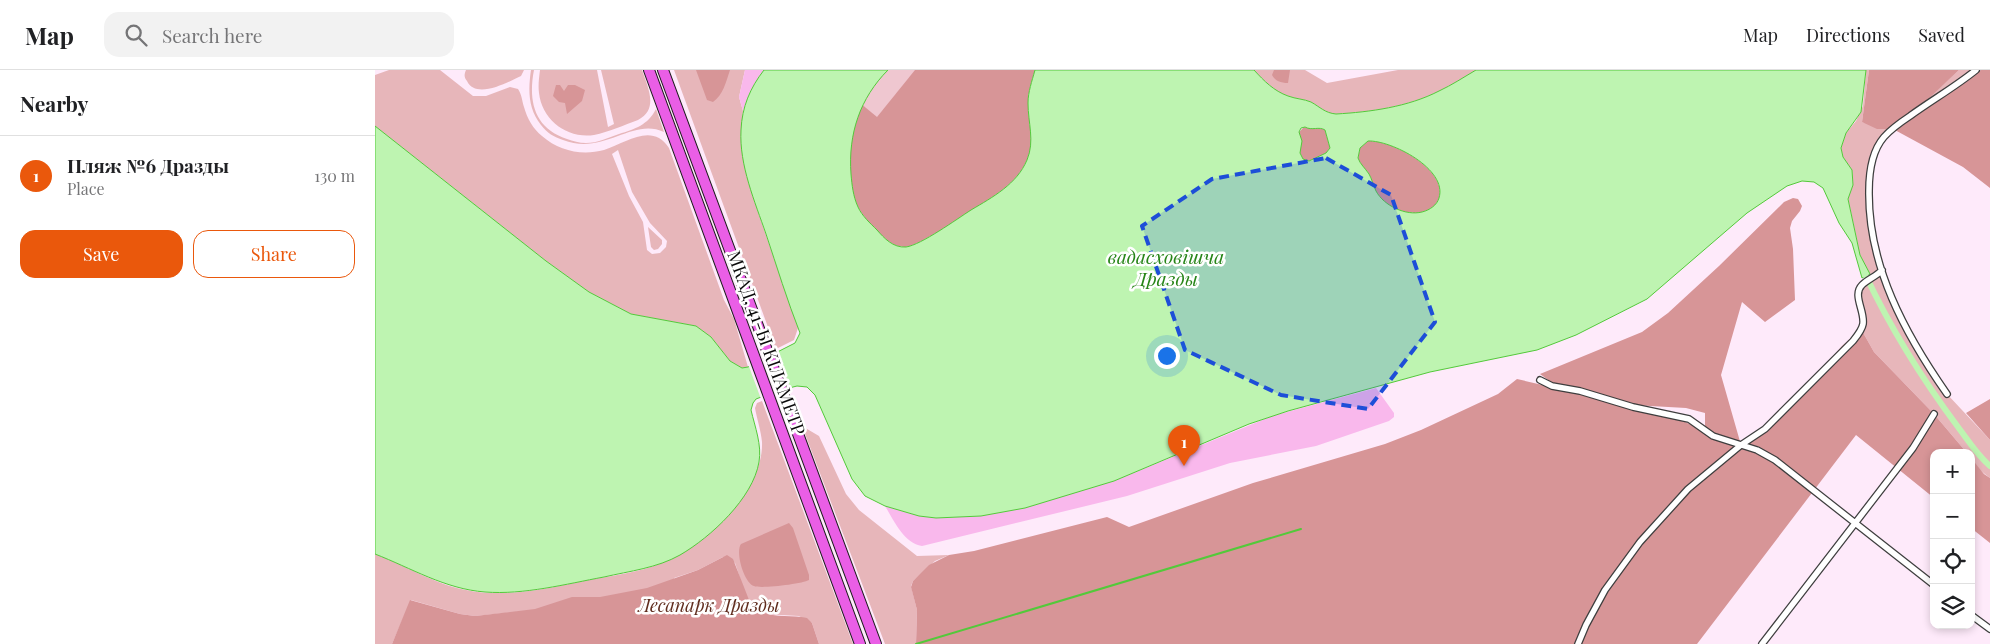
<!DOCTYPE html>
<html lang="en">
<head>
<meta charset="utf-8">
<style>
	:root { --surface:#fff; --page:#f2f2f2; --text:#202124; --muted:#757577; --line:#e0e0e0; --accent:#ea580c }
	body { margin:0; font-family:"Playfair Display",serif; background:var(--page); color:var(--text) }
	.controls { position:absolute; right:15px; bottom:15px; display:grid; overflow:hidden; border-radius:10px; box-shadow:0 2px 8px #0003 }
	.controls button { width:45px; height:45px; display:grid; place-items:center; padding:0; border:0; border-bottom:1px solid var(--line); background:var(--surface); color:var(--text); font:25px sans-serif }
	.you { position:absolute; left:791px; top:285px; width:18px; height:18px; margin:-12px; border:4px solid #fff; border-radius:50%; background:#1a73e8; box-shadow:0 0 0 8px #1a73e833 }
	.badge { display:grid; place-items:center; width:32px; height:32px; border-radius:50%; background:var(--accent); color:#fff; font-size:16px; font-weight:700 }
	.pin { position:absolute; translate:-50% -41px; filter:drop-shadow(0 1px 2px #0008) }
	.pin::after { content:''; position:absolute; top:26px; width:18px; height:15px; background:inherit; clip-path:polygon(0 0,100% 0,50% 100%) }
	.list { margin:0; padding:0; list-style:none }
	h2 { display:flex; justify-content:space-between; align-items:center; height:65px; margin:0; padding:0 20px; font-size:21px }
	h2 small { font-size:16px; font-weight:400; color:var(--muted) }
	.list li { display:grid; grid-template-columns:32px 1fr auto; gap:15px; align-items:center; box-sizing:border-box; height:80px; padding:0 20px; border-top:1px solid var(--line) }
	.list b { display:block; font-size:19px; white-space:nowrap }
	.list p { margin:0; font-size:16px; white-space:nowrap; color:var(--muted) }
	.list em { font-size:16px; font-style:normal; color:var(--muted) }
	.actions { display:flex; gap:10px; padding:15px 20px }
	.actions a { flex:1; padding:11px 0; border:1px solid var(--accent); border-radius:15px; text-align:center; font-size:18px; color:var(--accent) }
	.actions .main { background:var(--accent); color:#fff }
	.icon { flex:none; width:28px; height:28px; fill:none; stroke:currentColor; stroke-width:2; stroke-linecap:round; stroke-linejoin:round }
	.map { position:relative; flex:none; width:1615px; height:574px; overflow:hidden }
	header { display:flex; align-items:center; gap:30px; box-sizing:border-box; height:70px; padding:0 25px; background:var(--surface); border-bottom:1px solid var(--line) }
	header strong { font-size:24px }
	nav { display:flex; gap:28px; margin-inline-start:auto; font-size:18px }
	.search { width:350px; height:45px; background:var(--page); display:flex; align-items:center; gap:12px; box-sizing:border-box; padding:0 18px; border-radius:15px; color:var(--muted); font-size:19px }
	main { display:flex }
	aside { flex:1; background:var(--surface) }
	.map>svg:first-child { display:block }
	.green { fill:#e7b6ba; fill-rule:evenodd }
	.forest { fill:#d79597 }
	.sand { fill:#f9b8ec }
	.pitch { fill:#efc7d0 }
	.water { fill:#bef4b1; stroke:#53c93a; fill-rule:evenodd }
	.pier { fill:#feeafa }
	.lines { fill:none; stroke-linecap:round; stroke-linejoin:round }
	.stream { stroke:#53c93a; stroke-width:2 }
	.canal { stroke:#bef4b1; stroke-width:6 }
	.minor-casing { stroke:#3e3e3e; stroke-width:8 }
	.trunk-casing { stroke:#1c1c1c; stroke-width:12 }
	.minor { stroke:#fff; stroke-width:5.5 }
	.trunk { stroke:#ea5ee6; stroke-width:10 }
	.marked { fill:#1d4ed8; fill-opacity:0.2; stroke:#1d4ed8; stroke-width:4; stroke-dasharray:10 6; stroke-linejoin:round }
	.labels { text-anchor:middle; stroke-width:5; stroke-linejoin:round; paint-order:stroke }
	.street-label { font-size:18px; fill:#0b0b0b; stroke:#fff }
	.park-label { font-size:18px; font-style:italic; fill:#602d1e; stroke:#fff }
	.water-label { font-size:19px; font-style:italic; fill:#278518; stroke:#fff }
</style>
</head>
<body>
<header>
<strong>Map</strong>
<div class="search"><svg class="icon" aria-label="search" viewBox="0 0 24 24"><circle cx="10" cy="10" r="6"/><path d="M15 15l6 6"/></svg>Search here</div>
<nav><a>Map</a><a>Directions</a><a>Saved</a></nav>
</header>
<main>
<aside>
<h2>Nearby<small></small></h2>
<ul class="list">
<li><span class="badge">1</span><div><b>Пляж №6 Дразды</b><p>Place</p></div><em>130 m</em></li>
</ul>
<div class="actions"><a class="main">Save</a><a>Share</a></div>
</aside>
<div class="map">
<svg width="1615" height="574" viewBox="0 0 1615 574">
	<rect width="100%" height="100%" fill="#feeafa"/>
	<!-- green -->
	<path class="green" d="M14 0H65L98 26H111L135 17 143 19C147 25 147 31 149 37 152 48 158 59 167 66 184 81 207 86 229 80 251 73 277 52 294 78L349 230 359 249 373 297 367 298 355 291 336 267 321 256 256 244 214 222 171 191 0 56V5ZM243 80 257 122 275 153 292 171 291 177 285 183 277 184 272 180 268 152 254 126 237 84Z
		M91 0H149L146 6C133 12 101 30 92 11 89 7 89 5 91 0Z
		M156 0H159C153 31 159 58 192 69 198 71 204 73 211 73 222 73 233 68 244 64 260 59 273 55 281 39L289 62C257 47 229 86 188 70 179 67 172 63 166 55 153 39 153 20 156 0Z
		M165 0H222L233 57 239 54 226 0H267C273 18 284 39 263 50 249 55 234 62 219 65 192 69 167 50 164 23 163 16 164 8 165 0Z
		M299 0H370L364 27 368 41 366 69 370 95 383 142 423 258 419 270 401 279Z
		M879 0H930L952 13 1023 0H1101C1089 7 1077 15 1064 21 1033 37 995 42 961 44 950 43 945 37 936 32 929 29 921 29 913 26 899 21 889 11 879 0Z
		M1491 0H1494L1487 52 1518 59 1508 68 1497 89 1495 155 1520 236 1572 324 1615 370V408C1607 402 1596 393 1596 383H1592L1559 344 1499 282 1486 259 1487 251 1481 225 1487 215 1506 201 1495 204 1485 185 1473 128 1478 115 1477 100 1468 87 1466 78 1471 63 1481 51 1488 36Z
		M1584 0H1606L1594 10 1529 50Z
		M273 157 287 170V174L283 179 279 180 276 177Z
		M387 331 478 574H444L437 553 424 546 388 544C371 537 366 509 360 493L348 487 323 500 299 508 302 526 100 546 85 544 36 530 17 574H0V484C30 495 59 514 91 520 129 528 171 519 208 511 234 506 264 503 289 492 331 476 389 420 387 372 386 361 382 349 380 338L382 333Z
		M427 356 444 366 471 424 484 440 542 486 574 485 560 491 538 511 536 516 542 540 541 574H510Z"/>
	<!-- forest -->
	<path class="forest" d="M321 0H355C351 12 348 25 338 32L332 30Z
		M513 0H660C657 11 653 22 653 33 653 53 660 71 652 90 642 114 618 127 597 140 582 149 546 175 531 177 517 178 508 166 499 158 493 151 487 145 483 137 470 110 474 63 486 37 493 23 503 12 513 0Z
		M899 0H915L913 13C906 13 900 11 897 5Z
		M1494 0H1584L1533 48 1594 10 1606 0H1615V118L1588 97 1518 59H1502L1487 52Z
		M181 15H185L189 21 193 15H200L210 20 207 31 192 44 190 33 184 32 178 26Z
		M929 57C936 59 945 57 950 60L955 78 951 83 934 91 928 89 925 83 924 62Z
		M993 71C1016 70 1073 99 1064 128 1062 135 1055 140 1047 142 1031 146 1009 136 1001 121 998 115 997 109 994 104 990 98 985 94 983 88L985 78Z
		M1418 128 1423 129 1427 136 1425 141 1417 151 1415 158 1418 179 1420 230 1390 252 1367 232 1346 305 1366 375 1412 339 1467 276 1486 259 1499 282 1559 344 1592 383H1559V428L1481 365 1322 574H541L542 540 536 517 538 511 554 495 574 485 599 481 732 447 754 457 878 413 1010 374 1046 360 1123 324 1142 309 1202 323 1310 352 1330 361V343L1311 338 1258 335 1180 315 1165 304 1267 262 1293 243 1344 196 1409 132Z
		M1615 329V370L1591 343Z
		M1596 388 1609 404 1615 408V473L1596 458Z
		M414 453 418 458 434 505V510C427 514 385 519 379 516 369 513 360 482 366 474Z
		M352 485 358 489 376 535C389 550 414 544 432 548L437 553 444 574H17L35 530 85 544 100 546 160 539 197 527H225L272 518 323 500Z"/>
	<!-- sand -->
	<path class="sand" d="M370 0H389L376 20 368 41 364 27Z
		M1001 318 1019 343V347L1014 351 941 376 855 393 752 426 547 476C529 473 519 451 510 436L544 446 561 448 606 446 650 438 739 411 897 346Z"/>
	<!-- pitch -->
	<path class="pitch" d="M445 0H540L502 47Z"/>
	<!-- water -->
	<path class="water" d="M389 0H513C485 28 473 64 476 104 477 115 478 126 483 137 487 146 495 153 502 160 509 168 518 178 531 177 546 175 582 149 596 140 618 127 642 114 652 90 660 71 653 53 653 33 653 22 657 11 660 0H879C889 11 899 21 913 26 921 29 929 29 936 32 945 37 950 43 961 44 995 42 1033 37 1064 21 1077 15 1089 7 1101 0H1491L1486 42 1471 63 1466 78 1468 87 1477 100 1478 115 1473 129 1485 185 1495 204 1487 208 1477 173 1464 153 1448 118 1439 112 1427 111 1412 116 1372 143 1272 229 1201 265 1162 280 1055 302 913 341 874 354 739 411 650 438 606 446 561 448 544 446 510 436 490 426 477 409 440 325 432 317 422 316 402 321 381 329 378 333 376 340C380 357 387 375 384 392 378 428 336 467 305 485 282 498 255 501 229 507 191 514 149 525 110 522 70 519 36 498 0 484V56L171 191 214 222 256 244 321 256 336 267 355 291 367 298 373 297 420 273 425 263C412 230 402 197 391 164 380 132 364 95 366 60 367 37 375 18 389 0ZM930 57C937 61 944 56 950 60L955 78 951 83 934 91 928 89 925 83 927 71 924 62 926 58ZM993 71C1016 70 1073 99 1064 128 1062 135 1055 140 1047 142 1031 146 1009 136 1001 121 998 115 997 109 994 104 990 98 985 94 983 88L985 78Z"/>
	<!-- pier -->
	<path class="pier" d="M401 280 416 320 386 329 373 294Z"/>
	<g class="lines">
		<!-- stream -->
		<path class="stream" d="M541 574 926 459"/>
		<!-- canal -->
		<path class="canal" d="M1491 206C1516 259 1548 310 1583 357 1593 370 1602 385 1615 396"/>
		<!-- minor casing -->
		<g class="minor-casing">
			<path id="minor" d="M1165 310 1177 316 1205 321 1258 337 1314 349 1338 366 1382 380 1400 390 1559 515
				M1572 324C1530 264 1493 196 1494 121 1494 103 1496 82 1509 67 1516 59 1526 52 1535 46 1557 30 1580 17 1601 0
				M1596 545 1615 559
				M1203 574 1211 555 1230 520 1265 472 1313 419 1366 375 1390 359 1478 271C1482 266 1487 260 1488 254 1490 241 1477 225 1487 215 1493 209 1502 206 1507 200
				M1387 574 1538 378 1559 344"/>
		</g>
		<!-- trunk casing -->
		<g class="trunk-casing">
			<path id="trunk" d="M274 0 485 574
				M288 0 501 574"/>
		</g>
		<!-- minor -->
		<use href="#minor" class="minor"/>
		<!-- trunk -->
		<use href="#trunk" class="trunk"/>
	</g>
	<!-- marked area -->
	<path class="marked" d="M951 88 1016 125 1060 252 993 339 906 325 810 280 767 156 837 109Z"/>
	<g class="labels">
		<!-- street labels -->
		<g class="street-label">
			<text transform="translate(391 273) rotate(70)" y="6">МКАД, 41-Ы КІЛАМЕТР</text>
		</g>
		<!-- park labels -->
		<g class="park-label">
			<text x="334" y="542">Лесапарк Дразды</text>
		</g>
		<!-- water labels -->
		<g class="water-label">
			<text x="791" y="194">вадасховішча<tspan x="791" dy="22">Дразды</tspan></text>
		</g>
	</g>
</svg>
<div class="controls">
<button>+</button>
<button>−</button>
<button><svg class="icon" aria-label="locate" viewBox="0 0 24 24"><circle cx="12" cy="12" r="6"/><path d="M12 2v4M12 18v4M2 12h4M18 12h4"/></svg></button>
<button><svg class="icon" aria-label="layers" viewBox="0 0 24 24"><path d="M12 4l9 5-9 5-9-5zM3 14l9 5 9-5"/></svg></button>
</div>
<div class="you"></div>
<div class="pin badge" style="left:809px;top:396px">1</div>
</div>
</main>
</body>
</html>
